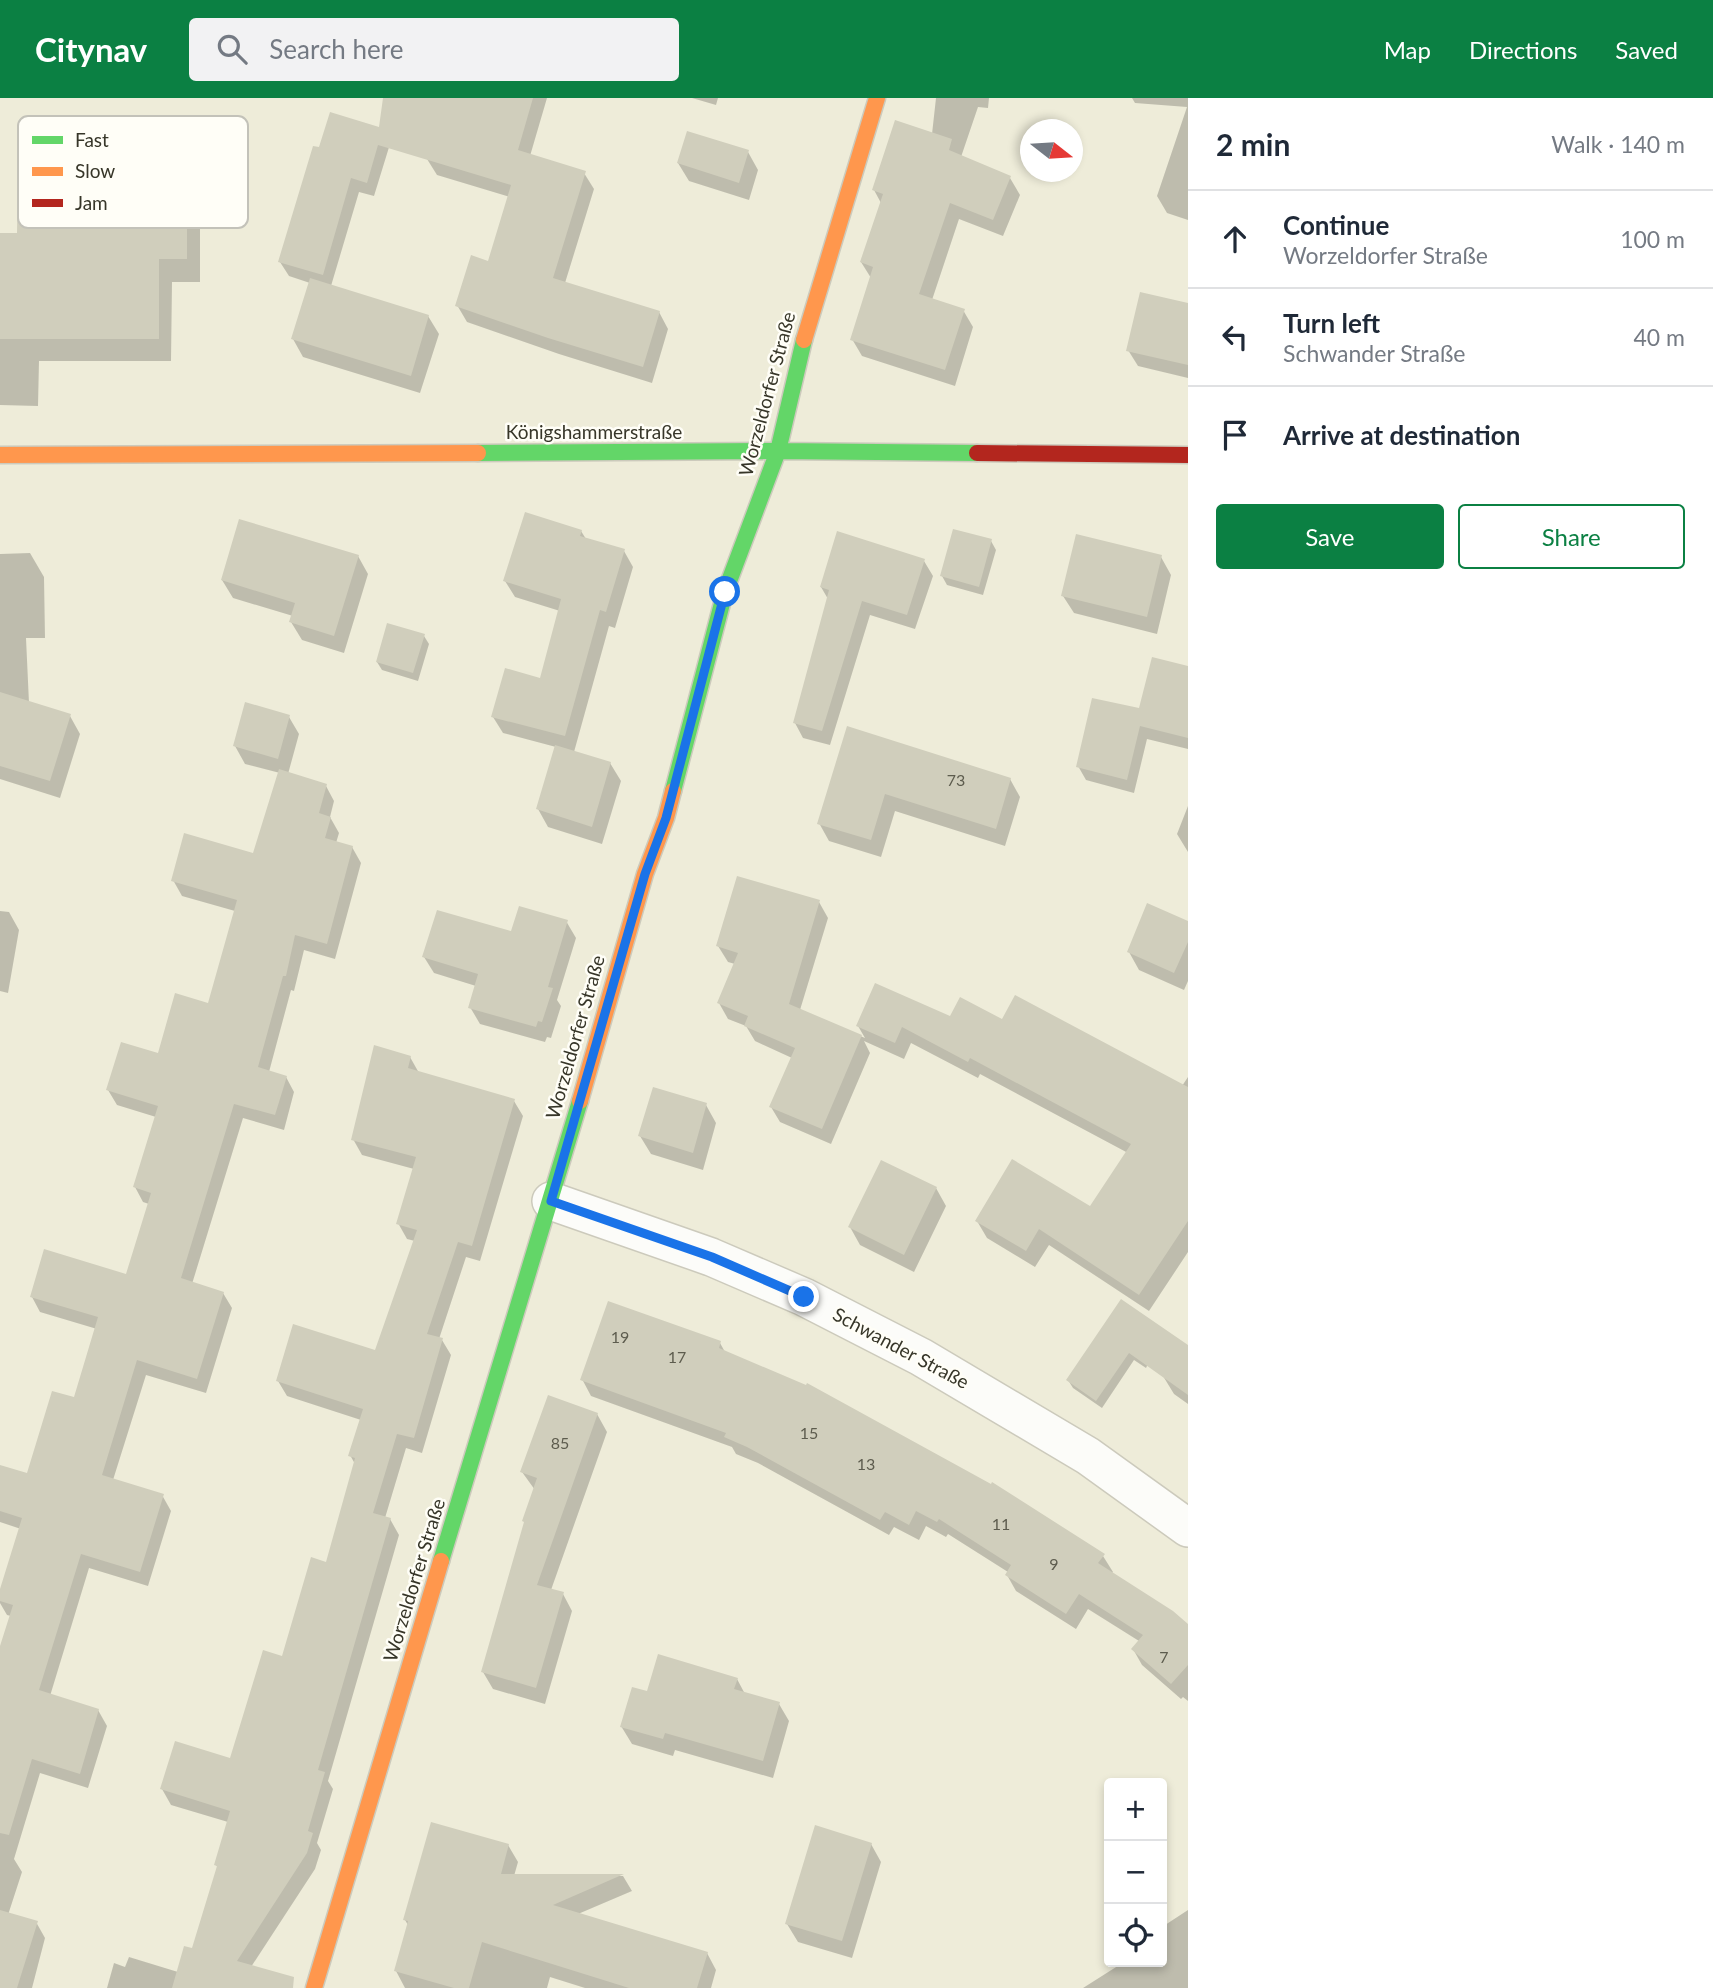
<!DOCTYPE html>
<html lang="en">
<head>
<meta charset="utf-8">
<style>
	:root { --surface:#fff; --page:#f2f2f3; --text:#1f2937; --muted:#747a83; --line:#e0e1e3; --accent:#0b8043 }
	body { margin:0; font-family:Lato,sans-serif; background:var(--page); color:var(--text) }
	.controls { position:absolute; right:21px; bottom:21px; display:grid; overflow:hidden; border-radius:7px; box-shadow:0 4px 10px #0003 }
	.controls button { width:63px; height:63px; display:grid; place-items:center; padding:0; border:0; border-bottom:2px solid var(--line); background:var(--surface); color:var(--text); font:35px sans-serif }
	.compass { position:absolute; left:1020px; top:21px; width:63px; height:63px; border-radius:50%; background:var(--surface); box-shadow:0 4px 10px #0003; rotate:107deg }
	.stop { position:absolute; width:21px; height:21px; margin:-16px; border:5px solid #1a73e8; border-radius:50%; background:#fff }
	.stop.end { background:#1a73e8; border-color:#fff; box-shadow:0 2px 7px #0008 }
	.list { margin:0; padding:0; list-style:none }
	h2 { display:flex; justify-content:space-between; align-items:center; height:91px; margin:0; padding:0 28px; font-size:30px }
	h2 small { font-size:23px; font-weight:400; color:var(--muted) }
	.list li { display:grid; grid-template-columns:46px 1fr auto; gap:21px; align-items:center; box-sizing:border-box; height:98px; padding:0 28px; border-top:2px solid var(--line) }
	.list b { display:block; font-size:26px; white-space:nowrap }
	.list p { margin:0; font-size:23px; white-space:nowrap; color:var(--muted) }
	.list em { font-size:23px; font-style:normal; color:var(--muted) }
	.actions { display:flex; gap:14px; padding:21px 28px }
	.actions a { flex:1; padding:16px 0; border:2px solid var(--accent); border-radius:7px; text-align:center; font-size:24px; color:var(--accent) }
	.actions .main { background:var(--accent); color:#fff }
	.icon { flex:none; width:38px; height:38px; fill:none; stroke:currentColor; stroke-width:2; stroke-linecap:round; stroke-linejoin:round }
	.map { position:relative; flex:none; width:1188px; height:1890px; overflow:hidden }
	header { display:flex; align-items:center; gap:42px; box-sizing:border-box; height:98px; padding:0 35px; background:var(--accent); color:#fff }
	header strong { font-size:33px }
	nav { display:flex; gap:38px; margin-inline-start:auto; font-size:24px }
	.search { width:490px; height:63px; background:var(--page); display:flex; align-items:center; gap:18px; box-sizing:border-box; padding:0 24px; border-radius:7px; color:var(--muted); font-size:26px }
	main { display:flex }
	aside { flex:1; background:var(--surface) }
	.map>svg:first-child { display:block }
	.shadow { fill:#0003 }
	.building { fill:#d0cebc }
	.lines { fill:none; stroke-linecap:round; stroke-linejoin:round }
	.street-casing { stroke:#cccabc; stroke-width:40 }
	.fast-casing { stroke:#cccabc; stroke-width:19 }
	.slow-casing { stroke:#cccabc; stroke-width:19 }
	.jam-casing { stroke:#cccabc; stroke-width:19 }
	.street { stroke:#fcfcf9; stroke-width:37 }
	.fast { stroke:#63d668; stroke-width:16 }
	.slow { stroke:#ff974d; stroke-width:16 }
	.jam { stroke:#b3261e; stroke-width:16 }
	.route { stroke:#1a73e8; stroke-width:9 }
	.labels { text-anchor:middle; stroke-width:5; stroke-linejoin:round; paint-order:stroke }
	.number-label { font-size:16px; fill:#5d5c4e }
	.street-label { font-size:19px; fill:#373629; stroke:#fffef7 }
	.key { fill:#fffef7; stroke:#c3c2b9; stroke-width:2 }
	.key-label { font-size:19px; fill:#373629 }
</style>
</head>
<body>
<header>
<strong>Citynav</strong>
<div class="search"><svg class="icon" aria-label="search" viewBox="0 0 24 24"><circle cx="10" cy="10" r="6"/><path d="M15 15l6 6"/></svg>Search here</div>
<nav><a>Map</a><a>Directions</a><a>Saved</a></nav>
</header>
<main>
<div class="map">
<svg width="1188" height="1890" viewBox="0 0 1188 1890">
	<rect width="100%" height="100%" fill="#eeecd9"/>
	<!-- shadow -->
	<path class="shadow" d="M445 0H547L530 58 584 75 594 91 565 185 659 214 668 231 652 285 559 256 467 224 457 207 489 165 510 99 437 77 427 61Z
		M692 0H718L716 7Z
		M936 0H989L988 10 978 9 961 59 1010 80 1020 97 1003 138 959 121 932 202 963 212 973 229 955 288 862 258 852 241 871 180 861 164 881 105 874 92 932 36Z
		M1132 0H1188V122L1167 115 1157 98 1187 9 1135 5Z
		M331 16 390 46 374 98 359 94 331 188 428 218 439 236 420 295 303 259 293 241 310 185 289 178 280 164Z
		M748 54 758 72 749 102 689 83 678 65Z
		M107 83 121 107H186L200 130V184H172L171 263H39L38 308 0 307V136H19Z
		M1188 207V280L1138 268 1128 252Z
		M581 433 586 441 624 453 633 469 615 530 609 528 574 654 610 665 621 683 602 746 548 729 538 711 556 649 503 635 493 619 541 582 560 513 515 499 505 483Z
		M991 443 996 452 983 497 947 487 942 478Z
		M30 455 44 479 45 540H26L29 605 70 618 80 636 60 700 0 681V456Z
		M358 458 368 476 344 555 302 542 291 524 293 518 233 500 222 482Z
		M1161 459 1171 477 1157 536 1074 515 1063 498Z
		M924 463 933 478 915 531 870 517 830 647 803 640 795 625 828 501 821 489Z
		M424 538 429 546 418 583 382 572 377 564Z
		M1188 570V651L1147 641 1134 695 1086 682 1078 668Z
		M289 619 299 636 288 676 326 688 334 703 330 719 339 735 336 745 352 749 361 765 335 861 304 852 294 893 291 892 269 974 286 979 294 994 284 1032 243 1020 192 1186 223 1195 232 1210 206 1295 146 1277 113 1382 162 1397 171 1413 148 1488 89 1470 50 1598 98 1612 107 1628 88 1690 40 1675 14 1761 22 1774 8 1817 36 1824 45 1840 32 1890H0V1554L11 1518 7 1517 0 1505V1497L21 1431 0 1424V1369L29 1378 75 1301 97 1231 40 1214 32 1199 127 1178 149 1106 143 1104 135 1089 156 1019 117 1007 108 992 159 957 209 907 235 813 182 798 173 782 255 757 280 675 245 666 235 648Z
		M848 630 1010 681 1020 699 1005 748 895 713 881 759 829 743 819 725Z
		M1188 708V754L1177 736Z
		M819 804 828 820 800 912 865 940 858 928 950 920 1003 923 1182 988 1188 979V1154L1149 1213 1049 1147 1035 1169 987 1140 977 1123 1091 1111 1128 1055 980 976 978 980 911 945 904 961 864 943 870 955 831 1046 780 1024 771 1009 792 960 755 943 746 928 728 921 719 905 735 866 728 864 718 848Z
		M0 813 9 814 19 832 8 895 0 893Z
		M566 823 576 840 557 902 561 908 551 940 547 939 545 944 480 926 470 909 476 888 434 875 424 859Z
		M1188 825V883L1184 892 1139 872 1129 854Z
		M410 959 419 975 514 1003 523 1018 480 1163 466 1159 439 1241 442 1242 451 1257 422 1355 406 1350 385 1420 390 1421 399 1437 328 1683 333 1691 317 1745 321 1752 315 1771 251 1869 265 1890H107L114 1865 125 1869 129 1859 178 1874 193 1852 218 1770 216 1767 228 1724 171 1707 162 1691 231 1662 284 1560 327 1466 355 1366 350 1357 361 1322 287 1298 278 1283 376 1254 415 1143 407 1141 398 1125 414 1071 362 1057 353 1041Z
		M706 1007 716 1025 703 1072 651 1056 640 1038Z
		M936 1090 946 1108 914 1174 860 1147 850 1129Z
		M1162 1236 1146 1270 1134 1262 1102 1310 1073 1290 1068 1282Z
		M720 1245 725 1254 1103 1458 1113 1474 1111 1476 1188 1528V1603L1183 1599 1181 1601 1142 1567 1133 1551 1139 1543 1088 1511 1076 1531 1016 1493 1007 1477 1008 1474 948 1436 946 1439 926 1428 919 1442 894 1429 889 1437 758 1365 736 1356 732 1349 591 1298 582 1281Z
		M1188 1249V1306L1174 1296 1163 1278Z
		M597 1316 607 1334 551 1492 563 1496 572 1513 545 1606 493 1591 483 1574 535 1392 522 1374Z
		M737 1581 745 1596 779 1606 789 1623 773 1680 675 1652 673 1658 632 1646 621 1628 649 1595Z
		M871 1746 881 1764 852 1860 798 1844 787 1826Z
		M508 1747 518 1764 514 1778H623L632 1793 578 1816 707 1855 716 1872 711 1890H585L550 1879 547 1890H405L396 1873 408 1827 405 1822Z
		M1188 1812V1890H1083L1124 1864H1162V1840L1164 1838 1162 1829Z"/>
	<!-- building -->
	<path class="building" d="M383 0H533L518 52 586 73 553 180 660 213 643 269 548 240 455 208 471 157 488 163 511 87 378 47 367 85 351 80 323 177 278 164 313 48 319 49 330 14 379 29Z
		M895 22 952 41 949 52 1011 78 993 122 950 105 919 196 965 211 945 272 850 242 873 169 860 164 883 96 872 92Z
		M687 33 749 52 739 85 677 65Z
		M18 81H108V105H187V161H159V241H0V135H17Z
		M310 180 429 217 411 278 291 241Z
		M1140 194 1188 205V267L1126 253Z
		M525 414 582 432 580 438 625 451 606 514 600 512 565 638 491 619 505 570 540 580 561 501 503 483Z
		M239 421 359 457 334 538 289 524 295 505 221 482Z
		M953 431 992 441 979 489 940 478Z
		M837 433 925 461 907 517 862 503 822 633 793 625 829 492 820 489Z
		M1076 436 1162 457 1147 519 1061 498Z
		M387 525 425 536 413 575 376 564Z
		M1152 559 1188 568V640L1140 628 1127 682 1076 669 1092 600 1139 610Z
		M0 594 71 616 50 683 0 668Z
		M245 604 290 617 278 661 233 648Z
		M847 628 1011 680 996 731 885 696 871 742 817 726Z
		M555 647 611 664 592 729 536 711Z
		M279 671 327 686 319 715 331 719 325 740 353 748 327 846 295 837 286 878H283L258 969 287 978 275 1017 234 1006 181 1180 224 1194 197 1281 137 1262 102 1377 164 1396 140 1474 81 1456 39 1592 99 1611 80 1676 32 1661 9 1737 0 1735V1548L13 1507 0 1503V1491L22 1420 0 1413V1367L27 1375 52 1293 74 1299 98 1219 30 1199 44 1151 126 1176 151 1095 133 1089 158 1008 106 992 121 944 158 955 175 895 208 905 237 802 171 783 184 735 253 755Z
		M737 778 820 802 789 906 862 937 822 1031 769 1009 795 950 744 928 748 918 717 905 738 855 716 848Z
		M1147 805 1188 823V844L1174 875 1127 854Z
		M519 808 568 822 548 889 553 890 542 924 538 923 536 929 468 910 478 876 422 859 437 812 511 833Z
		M875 885 950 918 960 899 1002 921 1015 897 1188 989V1123L1139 1197 1039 1131 1026 1153 975 1123 1012 1061 1090 1108 1131 1046 970 960 968 964 902 929 895 945 856 928Z
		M374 947 411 958 408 970 515 1001 472 1148 458 1144 427 1236 443 1240 414 1340 397 1336 373 1415 391 1420 318 1672 325 1674 308 1733 313 1735 307 1755 237 1863 294 1879 293 1890H172L184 1848 192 1850 217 1768 214 1767 230 1713 160 1691 175 1643 230 1660 263 1552 282 1558 311 1459 326 1464 355 1360 348 1358 363 1311 276 1283 293 1226 375 1252 417 1132 396 1126 416 1059 351 1042Z
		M653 989 707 1005 693 1055 638 1038Z
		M881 1062 937 1089 904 1157 848 1129Z
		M1121 1201 1188 1247V1297L1129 1255 1096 1303 1066 1282Z
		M608 1203 721 1243 719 1250 806 1287 807 1285 991 1386 992 1384 1105 1456 1098 1465 1173 1513 1188 1526V1567L1171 1586 1131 1551 1143 1537 1079 1496 1066 1516 1005 1477 1011 1467 939 1421 937 1424 916 1413 909 1427 885 1414 880 1422 747 1349 724 1339 726 1335 580 1282Z
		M548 1297 598 1315 537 1487 564 1494 536 1590 481 1574 524 1424 522 1423 537 1380 520 1374Z
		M658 1556 738 1580 734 1591 780 1604 763 1663 665 1635 663 1641 620 1629 632 1589 647 1593Z
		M431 1724 509 1746 501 1776H624L553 1807 708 1854 697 1890H629L482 1844 469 1890H454L394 1873 408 1823 403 1822Z
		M815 1727 872 1745 842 1843 785 1826Z
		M0 1812 38 1823 17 1890H0Z"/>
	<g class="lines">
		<!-- street casing -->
		<g class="street-casing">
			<path id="street" d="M551 1103 711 1159 804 1199 921 1259 1088 1358 1188 1430"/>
		</g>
		<!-- fast casing -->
		<g class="fast-casing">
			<path id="fast" d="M478 355 778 353 977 355
				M673 693 725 494 778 353 804 242
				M441 1463 580 1003"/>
		</g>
		<!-- slow casing -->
		<g class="slow-casing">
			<path id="slow" d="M804 242 877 0
				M0 357 478 355
				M580 1003 645 776 666 720 673 693
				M314 1890 441 1463"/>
		</g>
		<!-- jam casing -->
		<g class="jam-casing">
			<path id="jam" d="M977 355 1188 357"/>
		</g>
		<!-- street -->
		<use href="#street" class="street"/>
		<!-- fast -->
		<use href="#fast" class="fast"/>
		<!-- slow -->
		<use href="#slow" class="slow"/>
		<!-- jam -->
		<use href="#jam" class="jam"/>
	</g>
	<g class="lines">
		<!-- route -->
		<path class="route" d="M725 494 666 720 645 776 551 1103 712 1159 804 1199"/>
	</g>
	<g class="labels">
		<!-- number labels -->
		<g class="number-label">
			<text x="956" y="688">73</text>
			<text x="620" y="1245">19</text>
			<text x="677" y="1265">17</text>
			<text x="809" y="1341">15</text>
			<text x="560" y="1351">85</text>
			<text x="866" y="1372">13</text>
			<text x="1001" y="1432">11</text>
			<text x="1054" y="1472">9</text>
			<text x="1164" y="1565">7</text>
		</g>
		<!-- street labels -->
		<g class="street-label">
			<text transform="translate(767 296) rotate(-75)" y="7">Worzeldorfer Straße</text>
			<text x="594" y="341">Königshammerstraße</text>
			<text transform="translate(575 939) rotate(-74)" y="7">Worzeldorfer Straße</text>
			<text transform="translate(901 1250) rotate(28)" y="7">Schwander Straße</text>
			<text transform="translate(414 1482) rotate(-73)" y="7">Worzeldorfer Straße</text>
		</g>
	</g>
	<!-- legend -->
	<rect x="18" y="18" width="230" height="112" rx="10" class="key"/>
	<rect x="32" y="38" width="31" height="8" fill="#63d668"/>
	<rect x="32" y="69" width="31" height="9" fill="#ff974d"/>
	<rect x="32" y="101" width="31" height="8" fill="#b3261e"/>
	<g class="key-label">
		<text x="75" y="49">Fast</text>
		<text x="75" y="80">Slow</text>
		<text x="75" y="112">Jam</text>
	</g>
</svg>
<div class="controls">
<button>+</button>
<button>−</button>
<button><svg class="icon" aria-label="locate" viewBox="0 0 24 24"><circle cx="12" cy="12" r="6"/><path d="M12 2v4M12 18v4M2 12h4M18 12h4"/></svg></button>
</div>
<svg class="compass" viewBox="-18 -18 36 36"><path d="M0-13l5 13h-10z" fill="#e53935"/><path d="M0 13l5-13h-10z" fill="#747a83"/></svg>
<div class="stop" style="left:725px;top:494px"></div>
<div class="stop end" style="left:804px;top:1199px"></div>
</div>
<aside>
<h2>2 min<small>Walk · 140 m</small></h2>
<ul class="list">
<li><svg class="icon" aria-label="ahead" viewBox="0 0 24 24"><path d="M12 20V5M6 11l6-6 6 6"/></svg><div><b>Continue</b><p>Worzeldorfer Straße</p></div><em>100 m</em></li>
<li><svg class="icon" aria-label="left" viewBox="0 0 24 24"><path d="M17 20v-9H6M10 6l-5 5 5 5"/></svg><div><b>Turn left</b><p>Schwander Straße</p></div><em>40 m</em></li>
<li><svg class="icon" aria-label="arrive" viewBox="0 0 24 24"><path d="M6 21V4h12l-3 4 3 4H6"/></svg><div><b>Arrive at destination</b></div></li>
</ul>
<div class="actions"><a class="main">Save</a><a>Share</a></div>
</aside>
</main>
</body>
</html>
